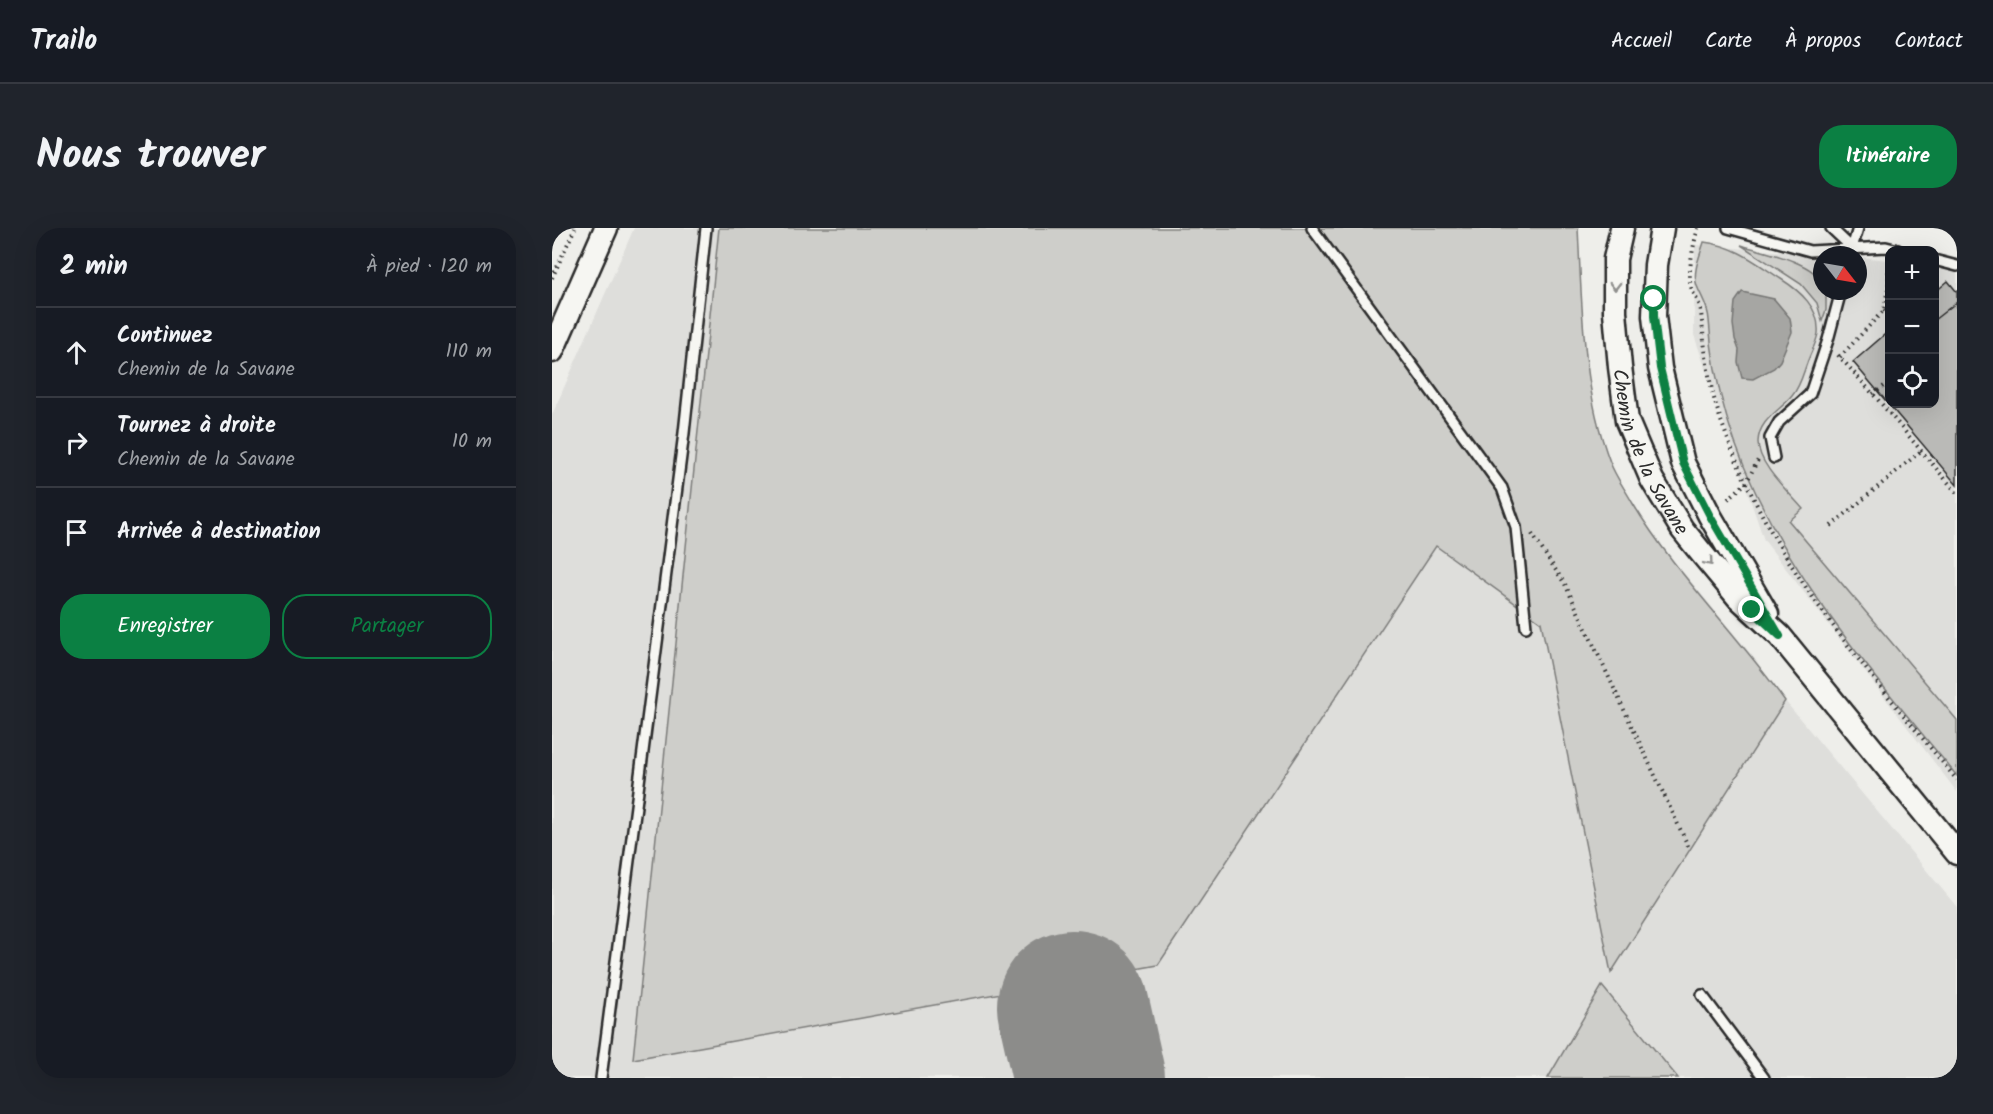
<!DOCTYPE html>
<html lang="fr">
<head>
<meta charset="utf-8">
<style>
	:root { --surface:#171b24; --page:#20242c; --text:#f1f3f6; --muted:#9ea1a6; --line:#363941; --accent:#0b8043 }
	body { margin:0; font-family:Kalam,sans-serif; background:var(--page); color:var(--text) }
	.controls { position:absolute; right:18px; top:18px; display:grid; overflow:hidden; border-radius:12px; box-shadow:0 6px 24px #0002 }
	.controls button { width:54px; height:54px; display:grid; place-items:center; padding:0; border:0; border-bottom:2px solid var(--line); background:var(--surface); color:var(--text); font:30px sans-serif }
	.compass { position:absolute; left:1261px; top:18px; width:54px; height:54px; border-radius:50%; background:var(--surface); box-shadow:0 6px 24px #0002; rotate:121deg }
	.stop { position:absolute; width:18px; height:18px; margin:-14px; border:4px solid #0b8043; border-radius:50%; background:#fff }
	.stop.end { background:#0b8043; border-color:#fff; box-shadow:0 2px 6px #0008 }
	.list { margin:0; padding:0; list-style:none }
	h2 { display:flex; justify-content:space-between; align-items:center; height:78px; margin:0; padding:0 24px; font-size:26px }
	h2 small { font-size:20px; font-weight:400; color:var(--muted) }
	.list li { display:grid; grid-template-columns:39px 1fr auto; gap:18px; align-items:center; box-sizing:border-box; height:90px; padding:0 24px; border-top:2px solid var(--line) }
	.list b { display:block; font-size:22px; white-space:nowrap }
	.list p { margin:0; font-size:20px; white-space:nowrap; color:var(--muted) }
	.list em { font-size:20px; font-style:normal; color:var(--muted) }
	.actions { display:flex; gap:12px; padding:18px 24px }
	.actions a { flex:1; padding:14px 0; border:2px solid var(--accent); border-radius:24px; text-align:center; font-size:21px; color:var(--accent) }
	.actions .main { background:var(--accent); color:#fff }
	.icon { flex:none; width:33px; height:33px; fill:none; stroke:currentColor; stroke-width:2; stroke-linecap:round; stroke-linejoin:round }
	.map { position:relative; flex:none; width:1405px; height:850px; overflow:hidden; border-radius:24px }
	header { display:flex; align-items:center; gap:36px; box-sizing:border-box; height:84px; padding:0 30px; background:var(--surface); border-bottom:2px solid var(--line) }
	header strong { font-size:28px }
	nav { display:flex; gap:33px; margin-inline-start:auto; font-size:21px }
	.intro { display:flex; align-items:center; justify-content:space-between; box-sizing:border-box; height:144px; padding:0 36px }
	h1 { margin:0; font-size:42px }
	.button { padding:15px 27px; border-radius:24px; background:var(--accent); color:#fff; font-size:21px; font-weight:700 }
	main { display:flex; gap:36px; padding:0 36px }
	aside { flex:1; background:var(--surface); border-radius:24px; box-shadow:0 6px 24px #0002 }
	.map>svg:first-child { display:block }
	.built { fill:#dededb }
	.green { fill:#cececa; stroke:#7c7c7a; stroke-width:1.5 }
	.water { fill:#a6a6a3; stroke:#757573; stroke-width:1.5 }
	.lines { fill:none; stroke-linecap:round; stroke-linejoin:round }
	.runway { stroke:#8c8c8a; stroke-width:152 }
	.building { fill:#babab7; stroke:#2b2b2b; stroke-width:1.5 }
	.service-casing { stroke:#2b2b2b; stroke-width:14 }
	.tertiary-casing { stroke:#2b2b2b; stroke-width:27 }
	.path { stroke:#2b2b2b; stroke-width:4; stroke-dasharray:1.5 4.5; stroke-linecap:butt }
	.service { stroke:#f6f6f2; stroke-width:9 }
	.tertiary { stroke:#f6f6f2; stroke-width:22 }
	.oneway { stroke:#90908e }
	.route { stroke:#0b8043; stroke-width:8 }
	.labels { text-anchor:middle; stroke-width:4.5; stroke-linejoin:round; paint-order:stroke }
	.street-label { font-size:20px; fill:#2b2b2b; stroke:#f6f6f2 }
</style>
</head>
<body>
<header>
<strong>Trailo</strong>
<nav><a>Accueil</a><a>Carte</a><a>À propos</a><a>Contact</a></nav>
</header>
<div class="intro"><h1>Nous trouver</h1><a class="button">Itinéraire</a></div>
<main>
<aside>
<h2>2 min<small>À pied · 120 m</small></h2>
<ul class="list">
<li><svg class="icon" aria-label="ahead" viewBox="0 0 24 24"><path d="M12 20V5M6 11l6-6 6 6"/></svg><div><b>Continuez</b><p>Chemin de la Savane</p></div><em>110 m</em></li>
<li><svg class="icon" aria-label="right" viewBox="0 0 24 24"><path d="M7 20v-9h11M14 6l5 5-5 5"/></svg><div><b>Tournez à droite</b><p>Chemin de la Savane</p></div><em>10 m</em></li>
<li><svg class="icon" aria-label="arrive" viewBox="0 0 24 24"><path d="M6 21V4h12l-3 4 3 4H6"/></svg><div><b>Arrivée à destination</b></div></li>
</ul>
<div class="actions"><a class="main">Enregistrer</a><a>Partager</a></div>
</aside>
<div class="map">
<svg width="1405" height="850" viewBox="0 0 1405 850">
	<rect width="100%" height="100%" fill="#eeeeea"/>
	<filter id="ink" filterUnits="userSpaceOnUse"><feTurbulence type="fractalNoise" baseFrequency=".0167" numOctaves="2"/><feDisplacementMap in="SourceGraphic" scale="12" xChannelSelector="R" yChannelSelector="G"/><feConvolveMatrix kernelMatrix="1 2 1 2 8 2 1 2 1" color-interpolation-filters="sRGB"/></filter>
	<g filter="url(#ink)">
		<!-- built -->
		<path class="built" d="M82 0H1026L1030 73 1045 240 1202 430 1233 473 1405 679V850H0V187Z
			M1143 17 1275 27H1270V63H1306V29L1337 32 1338 176H1382L1383 36 1405 37V564L1212 312 1142 107Z"/>
		<!-- green -->
		<path class="green" d="M167 0H1026C1030 78 1030 160 1058 234 1063 248 1073 261 1080 274 1123 346 1185 405 1233 473L1059 745 989 394 884 318 606 737 81 831Z
			M1152 14C1184 18 1203 34 1229 51 1248 63 1268 80 1266 105 1265 114 1258 126 1255 135 1251 146 1248 159 1240 168 1228 183 1207 191 1206 214 1206 237 1237 264 1251 281L1237 293 1405 492V548C1295 415 1168 272 1157 92 1156 77 1150 71 1145 58 1140 44 1148 28 1152 14Z
			M1189 17C1208 23 1262 34 1269 54 1270 56 1270 61 1270 63L1274 64V82L1270 93 1265 75 1249 56Z
			M1050 758 1126 850H996Z"/>
		<!-- water -->
		<path class="water" d="M1190 64 1222 71 1238 90 1240 104 1228 133 1222 140 1201 151 1190 150 1186 134 1187 122 1183 111 1181 96 1183 74Z"/>
		<g class="lines">
			<!-- runway -->
			<path class="runway" d="M521 778 537 850"/>
		</g>
		<!-- building -->
		<path class="building" d="M1396 53 1405 64V74L1382 92V65Z
			M1405 74V257L1301 134 1338 102V176H1382V92Z"/>
		<g class="lines">
			<!-- service casing -->
			<g class="service-casing">
				<path id="service" d="M760 0 950 260 964 299 974 399
					M1176 0 1258 23 1334 19 1346 22
					M1279 0 1300 20
					M1298 27 1306 0
					M1382 32 1405 38
					M1222 230 1218 210 1227 194 1258 166 1276 112 1289 63
					M1150 767 1212 850
					M49 850 132 205 154 0"/>
			</g>
			<!-- tertiary casing -->
			<g class="tertiary-casing">
				<g id="tertiary">
					<path id="s1" d="M1070 0 1063 31V84L1068 139 1075 193 1100 252 1130 301 1151 327 1186 369 1228 408 1405 625"/>
					<path d="M1110 0 1104 37 1102 88 1108 140 1131 235 1158 288 1215 386"/>
					<path d="M0 123 54 0"/>
				</g>
			</g>
			<!-- path -->
			<path class="path" d="M1146 0C1142 15 1135 44 1139 59 1142 68 1148 74 1149 84 1152 114 1155 145 1163 174 1169 194 1177 215 1185 234 1235 354 1324 453 1405 552
				M0 50 23 0
				M1332 82 1338 88
				M1286 127 1321 166 1405 265
				M1288 129 1332 82 1337 54 1336 39
				M1321 166 1338 154
				M1176 271 1194 255 1206 232
				M1279 298 1369 223
				M980 306 1013 356 1138 622"/>
			<!-- service -->
			<use href="#service" class="service"/>
			<!-- tertiary -->
			<use href="#tertiary" class="tertiary"/>
		</g>
		<!-- one-way arrows -->
		<defs><path id="oneway-chevron" d="M-2-3.5L2.5 0L-2 3.5" fill="none" stroke-width="1.6" stroke-linecap="round" stroke-linejoin="round" transform="scale(1.5)"/></defs>
		<g class="oneway">
			<use href="#oneway-chevron" transform="translate(1063 58) rotate(90)"/>
			<use href="#oneway-chevron" transform="translate(1157 334) rotate(50)"/>
		</g>
	</g>
	<g class="lines" filter="url(#ink)">
		<!-- route -->
		<path class="route" d="M1102 71V88L1108 140 1131 235 1158 288 1228 408 1200 382"/>
	</g>
	<g class="labels">
		<!-- street labels -->
		<g class="street-label">
			<text dy="7" stroke="none"><textPath href="#s1" startOffset="231">Chemin de la Savane</textPath></text>
		</g>
	</g>
</svg>
<div class="controls">
<button>+</button>
<button>−</button>
<button><svg class="icon" aria-label="locate" viewBox="0 0 24 24"><circle cx="12" cy="12" r="6"/><path d="M12 2v4M12 18v4M2 12h4M18 12h4"/></svg></button>
</div>
<svg class="compass" viewBox="-18 -18 36 36"><path d="M0-13l5 13h-10z" fill="#e53935"/><path d="M0 13l5-13h-10z" fill="#9ea1a6"/></svg>
<div class="stop" style="left:1102px;top:71px"></div>
<div class="stop end" style="left:1200px;top:382px"></div>
</div>
</main>
</body>
</html>
